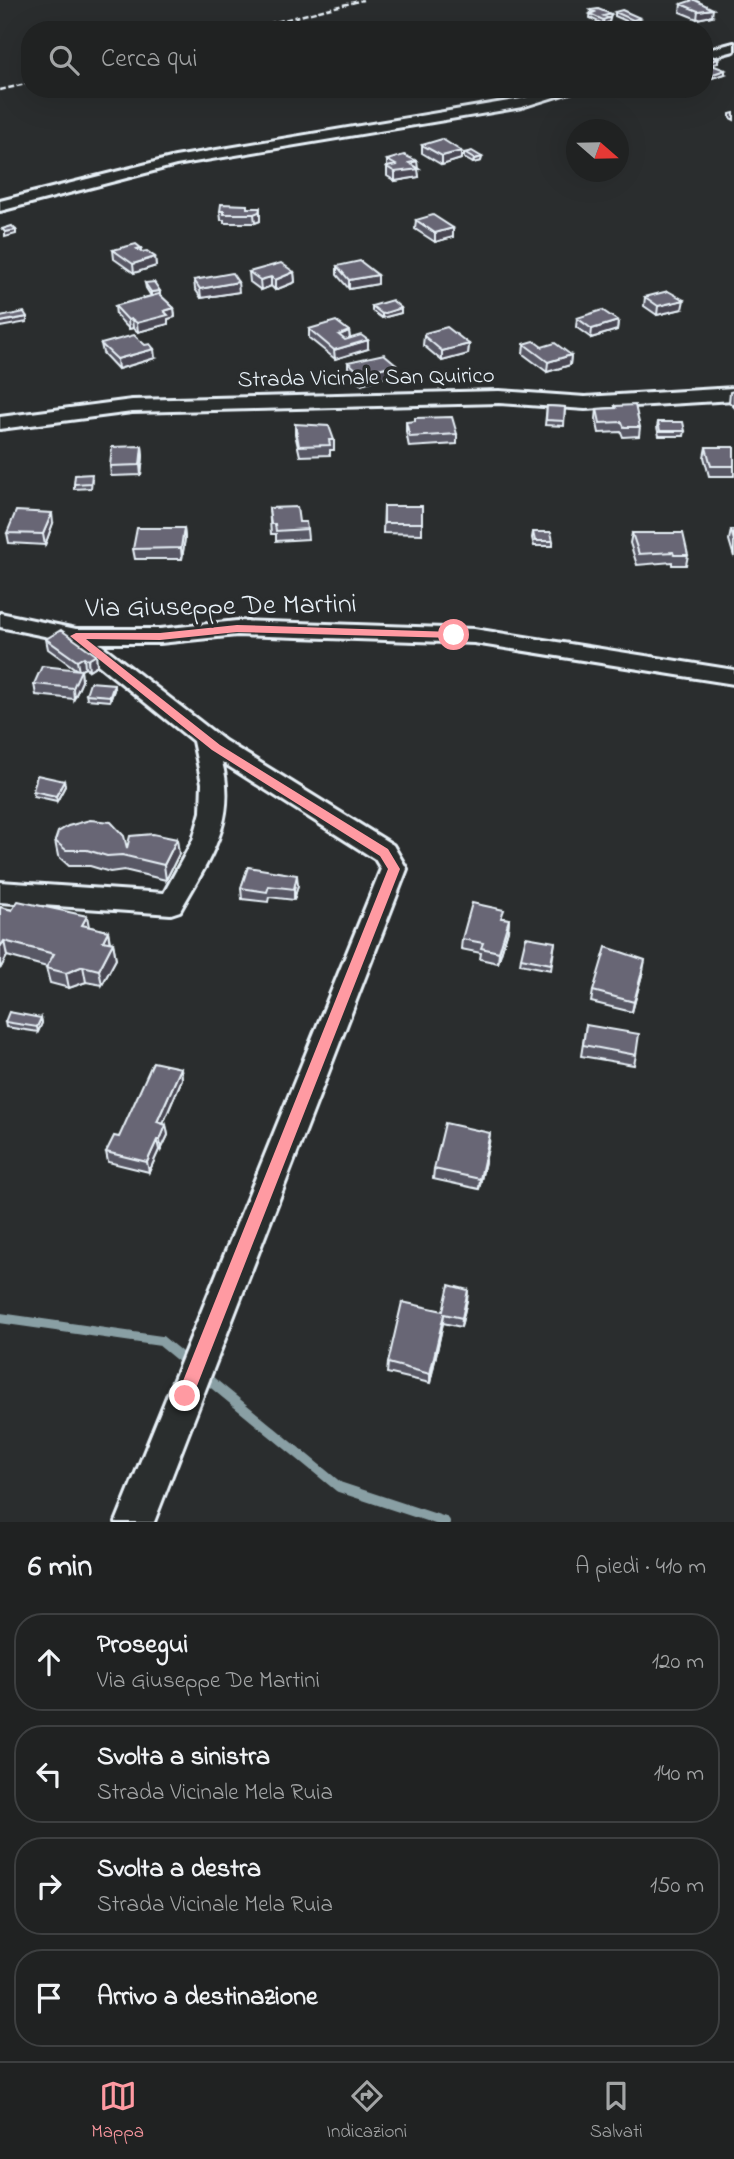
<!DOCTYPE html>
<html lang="it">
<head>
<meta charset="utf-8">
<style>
	:root { --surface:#202222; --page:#2d2f2f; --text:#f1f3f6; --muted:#a2a4a5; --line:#3d3f40; --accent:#ff9aa2 }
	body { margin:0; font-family:"Indie Flower",sans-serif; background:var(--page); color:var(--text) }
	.compass { position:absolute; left:566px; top:119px; width:63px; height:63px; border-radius:50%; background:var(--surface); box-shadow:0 7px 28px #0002; rotate:110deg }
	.stop { position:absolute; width:21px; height:21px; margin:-16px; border:5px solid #ff9aa2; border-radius:50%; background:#fff }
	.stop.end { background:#ff9aa2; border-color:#fff; box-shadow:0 2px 7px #0008 }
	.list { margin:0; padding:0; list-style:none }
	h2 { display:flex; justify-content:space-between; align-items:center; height:91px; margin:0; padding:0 28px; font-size:30px }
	h2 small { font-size:23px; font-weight:400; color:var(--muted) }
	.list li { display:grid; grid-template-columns:46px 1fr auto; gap:21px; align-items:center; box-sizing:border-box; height:98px; margin:0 14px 14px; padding:0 14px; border:2px solid var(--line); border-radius:28px }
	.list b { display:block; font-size:26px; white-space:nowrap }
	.list p { margin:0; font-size:23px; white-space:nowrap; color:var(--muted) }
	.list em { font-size:23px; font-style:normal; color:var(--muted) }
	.icon { flex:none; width:38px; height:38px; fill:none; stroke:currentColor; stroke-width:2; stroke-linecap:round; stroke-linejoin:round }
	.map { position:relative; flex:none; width:734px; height:1522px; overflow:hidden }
	.search { position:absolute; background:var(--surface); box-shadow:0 7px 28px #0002; left:21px; right:21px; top:21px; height:77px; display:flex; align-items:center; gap:18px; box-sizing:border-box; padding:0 24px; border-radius:28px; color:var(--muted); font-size:26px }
	.sheet { height:539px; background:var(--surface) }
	nav { display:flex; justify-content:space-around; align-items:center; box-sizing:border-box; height:98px; border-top:2px solid var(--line); background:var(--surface); font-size:19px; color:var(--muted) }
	nav a { display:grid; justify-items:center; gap:4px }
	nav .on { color:var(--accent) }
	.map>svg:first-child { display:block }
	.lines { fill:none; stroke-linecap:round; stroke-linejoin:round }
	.stream { stroke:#899fa4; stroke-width:10 }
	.minor-casing { stroke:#e8f1f8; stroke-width:6 }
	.minor { fill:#2a2d2e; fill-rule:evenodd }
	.rail { stroke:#e8f1f8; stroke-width:2.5; stroke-dasharray:6 2.5; stroke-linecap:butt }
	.wall { fill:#595865; stroke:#e8f1f8; stroke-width:2 }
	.shaded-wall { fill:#494752; stroke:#e8f1f8; stroke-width:2 }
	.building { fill:#686675; stroke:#e8f1f8; stroke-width:2 }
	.route { fill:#ff9aa2 }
	.labels { text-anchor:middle; stroke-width:7; stroke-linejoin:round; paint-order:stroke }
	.far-street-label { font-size:23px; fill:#e8f1f8; stroke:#2a2d2e }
	.street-label { font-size:28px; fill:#e8f1f8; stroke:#2a2d2e }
</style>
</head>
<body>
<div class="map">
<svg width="734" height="1522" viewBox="0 0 734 1522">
	<rect width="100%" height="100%" fill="#2a2d2e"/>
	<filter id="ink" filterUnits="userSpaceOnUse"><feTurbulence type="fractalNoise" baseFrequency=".0143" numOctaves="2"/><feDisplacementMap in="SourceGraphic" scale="14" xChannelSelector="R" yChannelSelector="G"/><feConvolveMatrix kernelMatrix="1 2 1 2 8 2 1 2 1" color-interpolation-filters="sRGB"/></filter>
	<g filter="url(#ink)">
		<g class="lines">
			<!-- stream -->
			<path class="stream" d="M0 1318 161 1341 189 1364
				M204 1376 339 1487 445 1522"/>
			<!-- minor casing -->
			<g class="minor-casing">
				<path id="minor" d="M734 43V51L704 59V51Z
					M557 89H580L522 107 176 165 0 211V201L175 157 521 99Z
					M734 388V400L585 409 499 403 132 412 0 429V417L132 400 499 391 585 397Z
					M0 613 76 629H160L237 621 474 629 734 670V684L474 643 237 635 160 643H99L225 741 393 845 407 869 154 1522H116L381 869 375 859 222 762C238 822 208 861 180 911L171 914 0 902V882L164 893 193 840 201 812 202 783 193 741 69 641 0 627Z"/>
			</g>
			<!-- minor -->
			<use href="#minor" class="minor"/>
			<!-- rail -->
			<path class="rail" d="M244 30 363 0
				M0 90 30 83"/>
		</g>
		<!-- wall -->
		<path class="wall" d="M681 4 712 16 697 19 680 12Z
			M591 10 611 14 609 22 603 24 590 18Z
			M615 12 640 18 639 22 633 24 615 16Z
			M704 67 725 74 712 78 704 74Z
			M734 113V120L730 118V114Z
			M422 145 461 151V159L442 165 422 153Z
			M464 153 482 157 481 161 473 163 464 158Z
			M387 160 417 168 419 177 395 181 387 176Z
			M247 208 260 217V221L255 223H224V220H221L220 211Z
			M416 220 453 228V237L435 242 415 229Z
			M141 248V252L155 257 156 266 134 273 114 259 113 250Z
			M337 266 378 275V284L349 289 337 275Z
			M249 272H294L295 282 275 290 271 286 261 290 250 282Z
			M194 280 239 292 201 298 195 289Z
			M145 283 160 291V295L174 308 175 317 168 319V324L138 332 133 328 129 329 116 315 115 306 151 296 146 288Z
			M645 297 682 309 657 315 644 306Z
			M372 306 401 308V313L382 318 372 311Z
			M577 318 618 321 617 330 591 338 576 327Z
			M309 329 349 331 350 338 368 349 335 359 309 338Z
			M424 336 469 344 468 354 442 361 423 345Z
			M101 344 155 358 118 369 103 353Z
			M524 344 542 347 571 355 570 365 547 372 523 354Z
			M348 362 396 374 361 384 348 371Z
			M734 391V407L729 402 730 392Z
			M547 406 565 407 564 426 545 425Z
			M615 406 640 427 639 436 623 437 621 432 599 433 596 419 597 409 615 408Z
			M406 422 457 434V444L409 447 406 432Z
			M658 422 685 431 684 436H659L657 427Z
			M295 424 334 440V450H330V455L300 456 295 434Z
			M142 446 143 456 141 475 111 476 110 466Z
			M706 447H734V476H709L704 457Z
			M92 479 91 488 74 489V484Z
			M384 506H422V534L383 533Z
			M269 508 299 522 307 529 308 539 276 541V534H271Z
			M53 523 45 545 9 543 7 533Z
			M184 528 185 538 182 559H135L133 549Z
			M731 530H734V557L729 540Z
			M533 532 553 541V546H534L532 538Z
			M632 533 688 555 686 565H672V562L637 565 630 543Z
			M46 639 96 655 97 665 89 670 85 668 81 670 82 681 74 699 36 695 34 684 77 670 48 649Z
			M114 690 110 701 87 699 86 694Z
			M64 781 65 786 57 801 34 796 33 791Z
			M55 841 127 848 179 854 166 880 124 870 110 872 90 866H69L58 856Z
			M248 867 298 885 294 900 269 897 268 902 242 899 241 888Z
			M0 907 108 931 110 942 113 943 116 959 102 985 86 982 69 988 50 983 46 968 47 967 7 956 0 969Z
			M503 918 509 919 508 930 498 963 480 959 481 953 461 949 462 939Z
			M555 942 551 970 520 964 521 958Z
			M643 971 632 1012 591 1002 593 991Z
			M41 1018 42 1023 38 1032 6 1027 5 1022Z
			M586 1025 636 1055 634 1065 581 1056Z
			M181 1068 182 1079 163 1124 166 1125 168 1135 161 1150H159L149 1172 108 1162 106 1152Z
			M489 1143 479 1189 433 1179 434 1169Z
			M468 1290 467 1300 461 1327 443 1323 430 1383 387 1373 388 1363 443 1311Z"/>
		<!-- shaded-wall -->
		<path class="shaded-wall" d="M713 9 712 16 697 19 698 11Z
			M611 14 609 22 603 24 604 16Z
			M640 18 639 22 633 24V20Z
			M710 44V48L704 49V46Z
			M718 59V63L706 66 707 62Z
			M725 70V74L712 78 713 74Z
			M461 151V159L442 165V156Z
			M482 157 481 161 473 163 474 159Z
			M417 161 419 177 395 181V172L409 163Z
			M260 208V221L255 223 254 214Z
			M453 228V237L435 242V233Z
			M16 230V234L5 237V232Z
			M155 257 156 266 134 273 133 264Z
			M294 272 295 282 275 290V280Z
			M378 275V284L349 289V280Z
			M271 277V286L261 290 260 280Z
			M238 282 239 292 201 298 200 289Z
			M160 291V296L151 297V292Z
			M684 300 682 309 657 315 658 306Z
			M174 308 175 317 168 319V324L138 332 137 323 164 311Z
			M401 308V313L382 318V314Z
			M27 317V322L0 327V322Z
			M132 319 133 328 129 329 128 320Z
			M618 321 617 330 591 338 592 329Z
			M349 331 350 341 339 344V335Z
			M368 340V349L335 359 334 350Z
			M469 344 468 354 442 361V351Z
			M154 349 155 358 118 369 117 359Z
			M571 355 570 365 547 372 548 362Z
			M396 364V374L361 384V374Z
			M142 446 143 456 141 475 140 465Z
			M52 513 53 523 45 545 43 534Z
			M184 528 185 538 182 559 181 548Z
			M96 655 97 665 89 670 88 660Z
			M84 657 85 668 81 670 82 681 74 699 73 688 79 671 77 661Z
			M114 684V690L110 701V696Z
			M64 781 65 786 57 801 56 796Z
			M177 839 179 854 166 880 164 865Z
			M297 875 298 885 294 900V889Z
			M87 916 90 932 82 925Z
			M509 919 508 930 498 963 499 952Z
			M108 931 110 946 103 941Z
			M4 941 7 956 0 969V947Z
			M113 943 116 959 102 985 99 970Z
			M645 960 643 971 632 1012 634 1002Z
			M83 966 86 982 69 988 66 973Z
			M41 1018 42 1023 38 1032 37 1027Z
			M181 1068 182 1079 159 1133 157 1122Z
			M166 1125 168 1135 161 1150 160 1140Z
			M490 1133 489 1143 479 1189 480 1179Z
			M157 1140 159 1150 149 1172 147 1162Z
			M468 1290 467 1300 461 1327 462 1318Z
			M444 1314 443 1323 430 1383V1374Z"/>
		<!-- building -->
		<path class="building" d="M693 0H695L713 9 698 11 681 4Z
			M598 9 611 14 604 16 609 18 603 20 590 14 595 12 591 10Z
			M622 10 640 18 633 20 615 12Z
			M705 53 718 59 707 62 704 61Z
			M712 65 725 70 713 74 704 70V67Z
			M442 139 461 151 442 156 422 145Z
			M472 151 482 157 474 159 464 153Z
			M404 155 417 161 409 163 419 169 395 172 387 167 396 165 387 160Z
			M221 204 247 205V208H260L259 212 254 214H224V211H220Z
			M433 215 453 228 435 233 416 220Z
			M12 226 16 230 5 232 2 229Z
			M136 244 141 248 137 249 141 252 147 251 155 257 133 264 113 250Z
			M360 261 378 275 349 280 337 266Z
			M281 263 294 272 275 280 271 277 260 280 249 272Z
			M232 273 238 282 200 289 194 280Z
			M154 282 160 291 151 292 145 283Z
			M668 291 684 300 658 306 645 297Z
			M159 294 174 308 164 311 168 315 137 323 132 319 128 320 115 306Z
			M392 300 401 308 382 314 372 306Z
			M602 310 618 321 592 329 577 318Z
			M24 312 27 317 0 322V317Z
			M336 321 349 331 339 335 345 340 361 335 368 340 334 350 309 329Z
			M447 327 469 344 442 351 424 336 425 333Z
			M134 335 145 345 150 344 154 349 117 359 101 344Z
			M534 341 542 347 555 343 571 355 548 362 524 344Z
			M384 354 396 364 361 374 348 362Z
			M635 405 640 427H624L622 422 600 423 597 409 616 408 615 406Z
			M547 406 565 407 564 421 546 420Z
			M452 417 457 434 410 437 406 422 415 421V418Z
			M658 422H683L685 431H660Z
			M295 424 329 426 334 440H329L330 445 299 446Z
			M142 446 140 465 110 466 112 447Z
			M706 447H734V466H711Z
			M92 474 91 483 74 484 75 475Z
			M384 506H422V523H384Z
			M297 507 299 522H306L307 529 276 531 275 524H271L269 508Z
			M16 511 52 513 43 534 7 533Z
			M137 528H184L181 548 133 549Z
			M731 530H734V541Z
			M533 532H551L553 541H535Z
			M632 533H683L688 555H674L673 552 639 554Z
			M61 630 96 655 88 660 84 657 77 661 46 639Z
			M42 666 81 670 73 688 34 684Z
			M90 682 114 684 110 696 86 694Z
			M37 775 64 781 56 796 33 791Z
			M90 820 111 822 124 836 127 848 130 836 153 834 177 839 164 865 122 855 107 856 87 850H66L55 841 58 832 68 826Z
			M248 867 297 875 294 889 269 886 267 892 241 888Z
			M18 901 87 916 82 925 108 931 103 941 113 943 99 970 83 966 66 973 46 968 54 954 4 941 0 947V907L12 910Z
			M472 903 504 910 501 918 509 919 499 952 481 948 483 943 462 939Z
			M526 937 555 942 551 964 521 958Z
			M606 947 645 960 634 1002 593 991Z
			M9 1012 41 1018 37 1027 5 1022Z
			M586 1025 639 1034 636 1055 583 1045Z
			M153 1062 181 1068 157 1122 166 1125 160 1140H157L147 1162 106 1152 114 1136 119 1137Z
			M445 1123 490 1133 480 1179 434 1169Z
			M449 1285 468 1290 462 1318 444 1314 430 1374 388 1363 402 1302 443 1311Z"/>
	</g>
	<!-- route -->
	<path class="route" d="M237 625 454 632 459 635 454 638 237 632 160 640 86 639 220 745 388 849 400 869 193 1396 191 1402 185 1404 180 1402 177 1396 388 869 380 856 212 750 70 636 76 633H160Z"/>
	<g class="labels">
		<!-- far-street labels -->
		<g class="far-street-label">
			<text transform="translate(366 376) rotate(-1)" y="8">Strada Vicinale San Quirico</text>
		</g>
		<!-- street labels -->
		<g class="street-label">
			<text transform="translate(221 604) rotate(-1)" y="10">Via Giuseppe De Martini</text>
		</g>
	</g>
</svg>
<svg class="compass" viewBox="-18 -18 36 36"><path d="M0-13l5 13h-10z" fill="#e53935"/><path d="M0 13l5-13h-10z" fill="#a2a4a5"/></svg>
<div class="stop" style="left:454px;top:635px"></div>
<div class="stop end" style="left:185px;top:1396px"></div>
<div class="search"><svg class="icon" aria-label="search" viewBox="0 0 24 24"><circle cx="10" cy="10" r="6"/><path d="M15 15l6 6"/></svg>Cerca qui</div>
</div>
<section class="sheet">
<h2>6 min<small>A piedi · 410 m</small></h2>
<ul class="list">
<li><svg class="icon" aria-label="ahead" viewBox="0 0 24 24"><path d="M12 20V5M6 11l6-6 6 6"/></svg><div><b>Prosegui</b><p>Via Giuseppe De Martini</p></div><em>120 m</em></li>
<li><svg class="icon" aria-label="left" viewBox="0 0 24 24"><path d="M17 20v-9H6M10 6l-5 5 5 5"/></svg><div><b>Svolta a sinistra</b><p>Strada Vicinale Mela Ruia</p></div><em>140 m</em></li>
<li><svg class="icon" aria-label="right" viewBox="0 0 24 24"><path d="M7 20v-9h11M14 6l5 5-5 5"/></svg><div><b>Svolta a destra</b><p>Strada Vicinale Mela Ruia</p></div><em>150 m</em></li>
<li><svg class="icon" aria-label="arrive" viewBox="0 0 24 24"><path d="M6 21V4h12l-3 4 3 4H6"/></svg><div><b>Arrivo a destinazione</b></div></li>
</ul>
</section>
<nav>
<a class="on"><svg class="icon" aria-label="map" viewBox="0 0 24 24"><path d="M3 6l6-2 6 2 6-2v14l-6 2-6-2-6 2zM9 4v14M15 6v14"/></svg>Mappa</a>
<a><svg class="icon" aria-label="directions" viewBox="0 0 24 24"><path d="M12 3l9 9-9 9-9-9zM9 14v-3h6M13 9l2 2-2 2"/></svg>Indicazioni</a>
<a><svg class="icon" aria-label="saved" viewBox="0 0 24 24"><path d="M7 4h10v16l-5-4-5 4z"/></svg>Salvati</a>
</nav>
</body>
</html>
